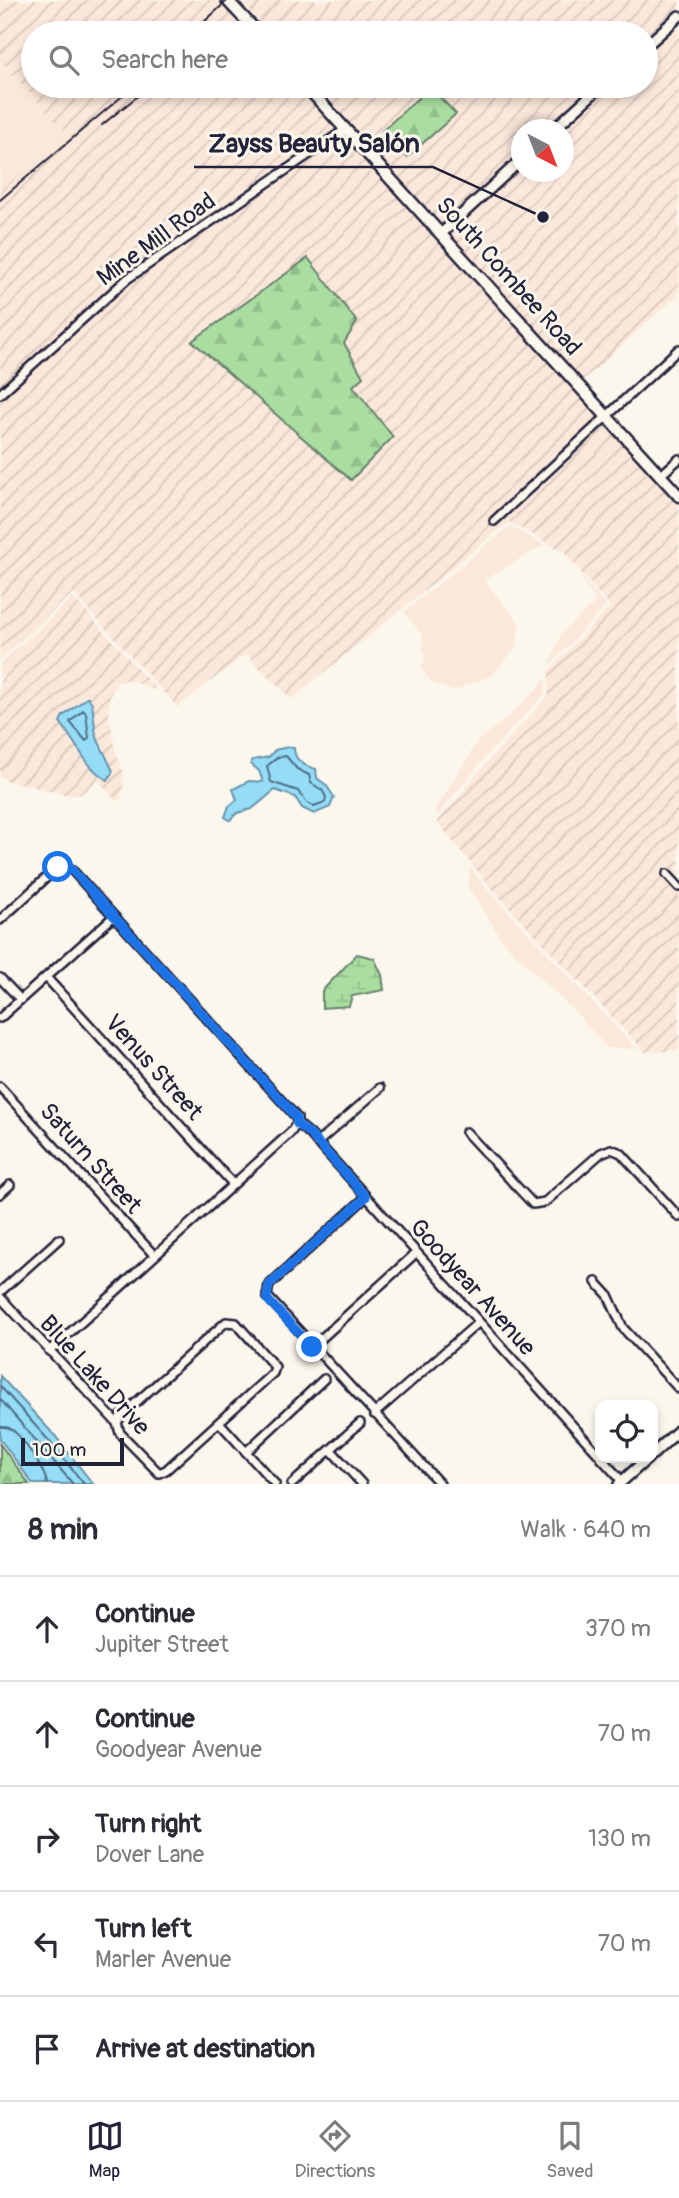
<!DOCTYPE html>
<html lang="en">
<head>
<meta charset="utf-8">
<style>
	:root { --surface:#fff; --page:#f2f2f3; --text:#2b2b33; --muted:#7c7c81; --line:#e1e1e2; --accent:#22223b }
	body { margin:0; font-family:Pangolin,sans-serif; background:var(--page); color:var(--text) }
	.controls { position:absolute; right:21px; bottom:21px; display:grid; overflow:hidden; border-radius:14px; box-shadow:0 4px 10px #0003 }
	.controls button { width:63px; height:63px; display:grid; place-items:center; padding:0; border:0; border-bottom:2px solid var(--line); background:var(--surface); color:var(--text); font:35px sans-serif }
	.compass { position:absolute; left:511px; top:119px; width:63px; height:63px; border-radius:50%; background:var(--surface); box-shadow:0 4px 10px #0003; rotate:138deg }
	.scale { position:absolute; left:21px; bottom:18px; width:103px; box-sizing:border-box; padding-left:7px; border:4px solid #22223b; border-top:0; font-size:19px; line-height:24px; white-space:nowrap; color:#22223b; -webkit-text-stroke:5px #fbf7ec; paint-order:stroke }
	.stop { position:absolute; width:21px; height:21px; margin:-16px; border:5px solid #1a73e8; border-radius:50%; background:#fff }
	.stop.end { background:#1a73e8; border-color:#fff; box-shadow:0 2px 7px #0008 }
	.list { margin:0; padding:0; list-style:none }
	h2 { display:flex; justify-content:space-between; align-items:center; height:91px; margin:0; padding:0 28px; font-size:30px }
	h2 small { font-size:23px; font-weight:400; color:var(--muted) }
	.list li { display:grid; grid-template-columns:46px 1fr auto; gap:21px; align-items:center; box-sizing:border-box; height:105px; padding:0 28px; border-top:2px solid var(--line) }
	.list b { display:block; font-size:26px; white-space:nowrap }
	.list p { margin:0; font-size:23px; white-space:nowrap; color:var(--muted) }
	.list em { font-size:23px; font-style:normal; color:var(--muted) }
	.icon { flex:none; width:38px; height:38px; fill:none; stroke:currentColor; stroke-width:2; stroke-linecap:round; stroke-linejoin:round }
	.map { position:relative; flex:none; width:679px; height:1484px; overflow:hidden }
	.search { position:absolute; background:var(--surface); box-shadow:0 4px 10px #0003; left:21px; right:21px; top:21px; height:77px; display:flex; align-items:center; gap:18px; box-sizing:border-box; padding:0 24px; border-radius:38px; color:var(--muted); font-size:26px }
	.sheet { height:616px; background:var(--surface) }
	nav { display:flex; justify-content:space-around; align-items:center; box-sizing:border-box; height:98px; border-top:2px solid var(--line); background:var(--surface); font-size:19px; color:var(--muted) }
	nav a { display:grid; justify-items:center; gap:4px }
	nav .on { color:var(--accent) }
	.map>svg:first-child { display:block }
	.built { fill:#fce8db }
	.industrial { fill:url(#industrial-furrows); fill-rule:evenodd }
	.forest { fill:url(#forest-firs); stroke:#66806e; stroke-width:2 }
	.wetland { fill:url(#wetland-marsh); stroke:#66806e; stroke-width:2 }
	.water { fill:#95ddf7; stroke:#6792ac; stroke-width:2 }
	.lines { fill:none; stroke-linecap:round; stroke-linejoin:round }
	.shore { stroke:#506d86; stroke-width:2 }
	.minor-casing { stroke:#22223b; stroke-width:12 }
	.tertiary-casing { stroke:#22223b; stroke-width:14 }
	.secondary-casing { stroke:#22223b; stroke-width:15 }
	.minor { stroke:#fbf7ec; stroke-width:7 }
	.tertiary { stroke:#fbf7ec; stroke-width:9 }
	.secondary { stroke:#fbf7ec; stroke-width:10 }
	.rail { stroke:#22223b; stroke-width:2 }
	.route { stroke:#1a73e8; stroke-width:9 }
	.labels { text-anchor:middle; stroke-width:6; stroke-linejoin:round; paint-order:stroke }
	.street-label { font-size:24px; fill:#22223b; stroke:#fbf7ec }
	.leader { fill:none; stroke:#22223b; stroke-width:2.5 }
	.callout-dot { fill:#22223b; stroke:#fbf7ec; stroke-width:2.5 }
	.callout-label { font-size:26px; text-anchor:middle; font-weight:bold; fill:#22223b; stroke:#fbf7ec; stroke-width:6; stroke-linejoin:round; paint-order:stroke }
</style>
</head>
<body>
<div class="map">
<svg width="679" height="1484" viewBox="0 0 679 1484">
	<defs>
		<pattern id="industrial-furrows" width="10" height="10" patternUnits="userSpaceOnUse" patternTransform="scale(1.75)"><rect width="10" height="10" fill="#fce8db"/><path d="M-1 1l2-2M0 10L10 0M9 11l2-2" fill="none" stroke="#d8c7bd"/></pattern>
		<pattern id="forest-firs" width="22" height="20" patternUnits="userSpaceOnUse" patternTransform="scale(1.75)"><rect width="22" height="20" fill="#aadea0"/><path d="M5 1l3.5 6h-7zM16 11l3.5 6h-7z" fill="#92be8b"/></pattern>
		<pattern id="wetland-marsh" width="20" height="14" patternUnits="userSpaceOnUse" patternTransform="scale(1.75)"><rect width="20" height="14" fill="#aadea0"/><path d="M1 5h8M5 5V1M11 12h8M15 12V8" fill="none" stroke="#92be8b"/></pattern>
	</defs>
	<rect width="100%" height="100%" fill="#fbf7ec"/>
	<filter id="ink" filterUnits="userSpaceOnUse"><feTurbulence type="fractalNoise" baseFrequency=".0143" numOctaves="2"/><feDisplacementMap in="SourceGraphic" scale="14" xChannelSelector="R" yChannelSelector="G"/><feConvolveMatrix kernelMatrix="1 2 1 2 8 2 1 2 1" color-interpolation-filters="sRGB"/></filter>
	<g filter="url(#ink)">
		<!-- built -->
		<path class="built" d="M0 60 67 133 0 191Z
			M510 526 544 545 484 580 519 623 517 646 491 676 452 691 430 682 422 669 425 657 422 635 404 612Z
			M578 573 606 606 549 666 561 634 596 601Z
			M546 679 545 694 489 753 438 815 434 812 478 741 509 716Z
			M470 867 488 890 637 1049 607 1048 578 1015 502 940 468 887Z"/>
		<!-- industrial -->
		<path class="industrial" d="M0 0H217L246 33H33V86H646V33H270L240 0H679V294L574 388 679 503V1050L645 1052 491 888 437 822 492 756 548 696 549 670 610 607 564 552 509 522 291 699 246 654 177 707 73 593 0 660V191L66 133 0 60ZM522 130H564V172H522Z
			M73 597 159 692 135 682 126 680 117 683 110 696 109 716 115 749 124 774 123 793 117 802 98 780 80 795H68L8 781 0 776V665ZM60 722 95 732 100 749 111 767 101 776Z"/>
		<!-- forest -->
		<path class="forest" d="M430 87 456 114 407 157 382 131Z
			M308 258 357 322 344 343 363 377 353 386 393 437 351 480 192 341Z
			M0 1444 29 1484H0Z"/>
		<!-- wetland -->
		<path class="wetland" d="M357 954 374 958 382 975 384 990 352 996 349 1006 322 1008V991Z"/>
		<!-- water -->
		<path class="water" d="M88 697 92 703 96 736 113 771 108 780C88 771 74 740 60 722L63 716Z
			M288 747 294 748C294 761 305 766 316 769L317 778 326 785 334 797 330 807 314 814 302 808 295 797 275 790 252 809 237 813 230 820 225 817 229 806 237 800 233 789 249 781 263 782 259 771 251 764 252 760 269 757 275 750Z
			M0 1376 56 1437 93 1484H33L0 1439Z"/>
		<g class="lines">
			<!-- shore -->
			<path class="shore" d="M83 710 86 713 89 738 86 741 70 722Z
				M286 756 297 769 309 775 311 783 322 790 326 797 325 802 314 806 307 803 298 791 271 782 267 766 278 757Z
				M0 1386 50 1442 84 1484
				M0 1399 73 1484
				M0 1427C5 1427 7 1426 11 1429 22 1436 46 1472 47 1484"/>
			<!-- minor casing -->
			<g class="minor-casing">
				<path id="minor" d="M0 394 127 279 346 129
					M661 475 679 459
					M494 521 679 349
					M667 874 679 887
					M0 920 58 867 66 866 72 870 289 1109 297 1118V1123L310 1134 600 1456
					M46 977 233 1184
					M0 978 20 999
					M0 1018 114 916
					M0 1087 154 1255
					M466 1132 533 1204 545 1202 601 1153 611 1149 621 1153 679 1217
					M317 1143 380 1088
					M0 1194 10 1185
					M366 1197 269 1285 267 1296 440 1484
					M596 1282 608 1295 623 1328 679 1389
					M0 1292 59 1239
					M114 1293 291 1132 297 1123
					M0 1297 117 1423 120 1433 159 1473 166 1470 273 1373 275 1367 236 1323 226 1322 121 1416 117 1423
					M312 1347 416 1253
					M49 1351 111 1296
					M374 1414 479 1322
					M219 1422 275 1484
					M331 1450 362 1484
					M246 1452 324 1379
					M601 1458 622 1481
					M292 1484 360 1423"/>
			</g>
			<!-- tertiary casing -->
			<g class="tertiary-casing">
				<path id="tertiary" d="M646 46 679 16
					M553 130 601 86
					M442 233 522 159
					M653 1454 679 1430
					M619 1484 648 1458"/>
			</g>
			<!-- secondary casing -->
			<g class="secondary-casing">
				<path id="secondary" d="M227 0 258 33
					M306 86 679 496"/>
			</g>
			<!-- minor -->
			<use href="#minor" class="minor"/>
			<!-- tertiary -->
			<use href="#tertiary" class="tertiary"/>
			<!-- secondary -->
			<use href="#secondary" class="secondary"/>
			<!-- rail -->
			<path class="rail" d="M192 33 228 0
				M102 125 150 86
				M0 200 134 86"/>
		</g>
	</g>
	<g class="lines" filter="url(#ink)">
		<!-- route -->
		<path class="route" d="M58 867 66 866 72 870 289 1109 296 1118 297 1124 310 1134 366 1197 269 1285 267 1296 268 1300 312 1347"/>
	</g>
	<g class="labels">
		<!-- street labels -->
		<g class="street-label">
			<text transform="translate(156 239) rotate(-36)" y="8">Mine Mill Road</text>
			<text transform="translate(509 276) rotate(48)" y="8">South Combee Road</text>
			<text transform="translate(154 1067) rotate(48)" y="8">Venus Street</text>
			<text transform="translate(91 1158) rotate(48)" y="8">Saturn Street</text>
			<text transform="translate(473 1287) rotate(48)" y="8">Goodyear Avenue</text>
			<text transform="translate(95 1375) rotate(48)" y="8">Blue Lake Drive</text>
		</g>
	</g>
	<!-- callouts -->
	<path class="leader" d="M543 217L433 167H194"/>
	<circle class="callout-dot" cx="543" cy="217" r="7"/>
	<g class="callout-label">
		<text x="314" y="152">Zayss Beauty Salón</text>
	</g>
</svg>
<div class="controls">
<button><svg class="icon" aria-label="locate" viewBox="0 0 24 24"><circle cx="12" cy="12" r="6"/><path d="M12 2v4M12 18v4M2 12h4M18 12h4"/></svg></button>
</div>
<svg class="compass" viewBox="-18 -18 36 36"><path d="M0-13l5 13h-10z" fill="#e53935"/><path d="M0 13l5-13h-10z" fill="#7c7c81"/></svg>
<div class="scale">100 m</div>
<div class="stop" style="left:58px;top:867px"></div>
<div class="stop end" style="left:312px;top:1347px"></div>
<div class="search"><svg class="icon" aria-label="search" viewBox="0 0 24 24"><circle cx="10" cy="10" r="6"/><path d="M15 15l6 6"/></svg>Search here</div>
</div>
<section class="sheet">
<h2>8 min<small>Walk · 640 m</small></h2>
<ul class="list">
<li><svg class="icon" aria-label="ahead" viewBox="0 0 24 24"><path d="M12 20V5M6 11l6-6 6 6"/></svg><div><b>Continue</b><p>Jupiter Street</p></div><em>370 m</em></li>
<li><svg class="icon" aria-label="ahead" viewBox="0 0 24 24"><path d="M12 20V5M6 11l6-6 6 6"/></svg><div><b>Continue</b><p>Goodyear Avenue</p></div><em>70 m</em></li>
<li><svg class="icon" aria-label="right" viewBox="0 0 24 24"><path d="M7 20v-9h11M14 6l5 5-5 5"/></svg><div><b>Turn right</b><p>Dover Lane</p></div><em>130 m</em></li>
<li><svg class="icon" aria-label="left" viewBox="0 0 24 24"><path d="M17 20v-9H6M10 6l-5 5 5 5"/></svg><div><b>Turn left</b><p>Marler Avenue</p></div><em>70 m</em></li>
<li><svg class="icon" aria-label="arrive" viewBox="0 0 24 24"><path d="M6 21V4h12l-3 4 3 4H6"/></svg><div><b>Arrive at destination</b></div></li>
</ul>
</section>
<nav>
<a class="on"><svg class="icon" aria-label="map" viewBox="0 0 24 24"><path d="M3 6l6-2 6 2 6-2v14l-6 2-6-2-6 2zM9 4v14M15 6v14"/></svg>Map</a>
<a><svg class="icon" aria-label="directions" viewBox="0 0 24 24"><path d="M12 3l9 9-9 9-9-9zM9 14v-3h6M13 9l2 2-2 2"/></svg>Directions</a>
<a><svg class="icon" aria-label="saved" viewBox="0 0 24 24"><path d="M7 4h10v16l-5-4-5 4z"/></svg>Saved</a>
</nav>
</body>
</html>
